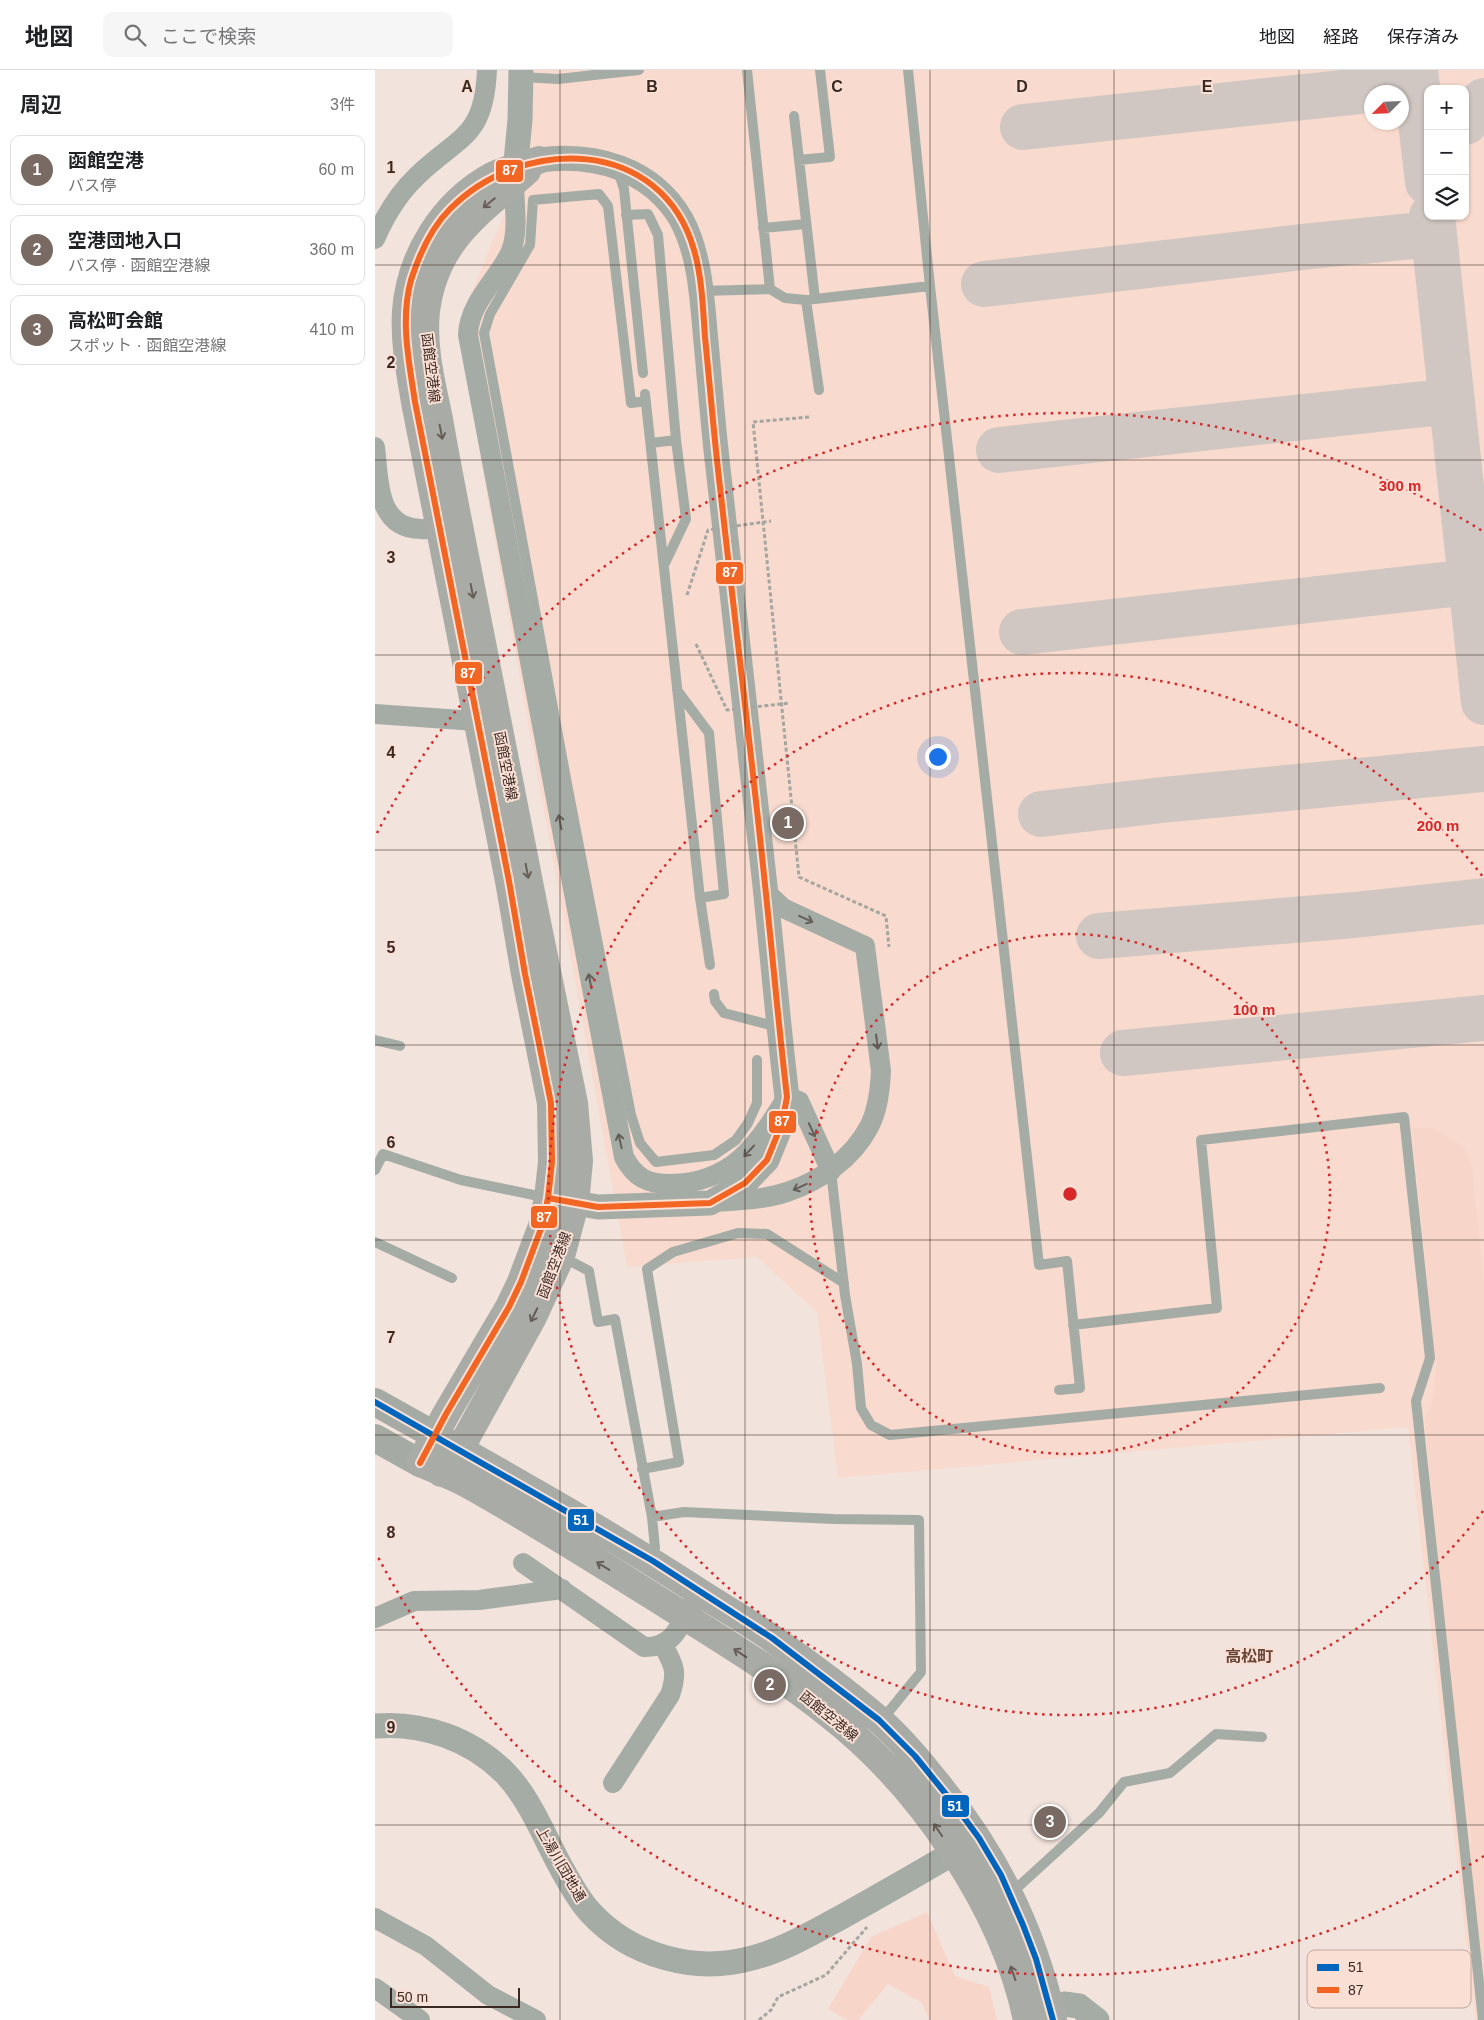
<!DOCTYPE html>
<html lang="ja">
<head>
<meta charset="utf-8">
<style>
	:root { --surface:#fff; --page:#f6f6f6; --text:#202124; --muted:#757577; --line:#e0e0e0; --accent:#7a6a64 }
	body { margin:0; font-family:Arial,"Noto Sans JP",sans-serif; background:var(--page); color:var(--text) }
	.controls { position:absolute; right:15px; top:15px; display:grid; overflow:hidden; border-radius:10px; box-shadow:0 1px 4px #0004 }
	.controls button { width:45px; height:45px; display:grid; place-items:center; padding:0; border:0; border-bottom:1px solid var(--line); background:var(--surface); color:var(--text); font:25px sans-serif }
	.compass { position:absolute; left:989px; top:15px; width:45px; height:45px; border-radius:50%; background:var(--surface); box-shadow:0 1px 4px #0004; rotate:246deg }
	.scale { position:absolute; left:15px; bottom:12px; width:130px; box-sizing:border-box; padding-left:5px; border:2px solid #3a2923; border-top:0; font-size:14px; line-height:18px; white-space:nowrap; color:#3a2923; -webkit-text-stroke:4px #fadfd5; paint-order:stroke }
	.you { position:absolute; left:562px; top:686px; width:18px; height:18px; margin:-12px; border:4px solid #fff; border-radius:50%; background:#1a73e8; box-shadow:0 0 0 8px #1a73e833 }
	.badge { display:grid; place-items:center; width:32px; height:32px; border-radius:50%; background:var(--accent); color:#fff; font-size:16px; font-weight:700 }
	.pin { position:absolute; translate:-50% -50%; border:2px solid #fff; box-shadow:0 1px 5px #0006 }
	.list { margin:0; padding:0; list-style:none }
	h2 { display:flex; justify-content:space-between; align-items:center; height:65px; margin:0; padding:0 20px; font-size:21px }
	h2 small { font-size:16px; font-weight:400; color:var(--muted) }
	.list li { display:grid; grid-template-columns:32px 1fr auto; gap:15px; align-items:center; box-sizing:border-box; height:70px; margin:0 10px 10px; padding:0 10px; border:1px solid var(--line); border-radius:10px }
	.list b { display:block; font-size:19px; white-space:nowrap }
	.list p { margin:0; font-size:16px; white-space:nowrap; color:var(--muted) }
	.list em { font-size:16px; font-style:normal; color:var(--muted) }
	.icon { flex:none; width:28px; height:28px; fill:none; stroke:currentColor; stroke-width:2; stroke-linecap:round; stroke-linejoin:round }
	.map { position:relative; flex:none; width:1109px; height:1950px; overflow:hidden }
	header { display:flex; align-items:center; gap:30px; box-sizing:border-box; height:70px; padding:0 25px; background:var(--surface); border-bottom:1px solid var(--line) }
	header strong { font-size:24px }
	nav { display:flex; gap:28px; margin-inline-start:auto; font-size:18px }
	.search { width:350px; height:45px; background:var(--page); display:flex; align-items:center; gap:12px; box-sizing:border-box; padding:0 18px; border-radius:10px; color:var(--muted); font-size:19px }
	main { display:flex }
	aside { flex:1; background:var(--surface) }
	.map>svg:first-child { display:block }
	.built { fill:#f8dace; fill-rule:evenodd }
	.green { fill:#f7d6c9 }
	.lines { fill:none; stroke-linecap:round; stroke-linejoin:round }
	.taxiway { stroke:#d0c7c2; stroke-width:46 }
	.path { stroke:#a5a6a1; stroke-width:3; stroke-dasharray:4 2.5; stroke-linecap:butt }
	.service { stroke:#a5aca6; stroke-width:10 }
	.minor { stroke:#a5aca6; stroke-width:20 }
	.tertiary { stroke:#a5aca6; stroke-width:25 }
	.secondary { stroke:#a5aba4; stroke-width:28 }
	.primary { stroke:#a9aca6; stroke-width:28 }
	.path-bridge { stroke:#a5a6a1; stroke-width:3; stroke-dasharray:4 2.5; stroke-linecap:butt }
	.bus-1-casing { stroke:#fadfd5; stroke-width:10 }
	.bus-2-casing { stroke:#fadfd5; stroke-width:10 }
	.bus-1 { stroke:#0065bd; stroke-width:6 }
	.bus-2 { stroke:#f26522; stroke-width:6 }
	.oneway { stroke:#665d57 }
	.oneway2 { stroke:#655d57 }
	.grid { fill:none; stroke:#3a2923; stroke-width:1; stroke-opacity:0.55 }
	.ring { fill:none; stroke:#d62828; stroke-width:2.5; stroke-dasharray:2.5 5 }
	.labels { text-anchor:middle; stroke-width:4; stroke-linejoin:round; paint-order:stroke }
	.street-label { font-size:14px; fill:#3a2923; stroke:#fadfd5 }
	.quarter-label { font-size:16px; font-weight:bold; fill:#694537; stroke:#fadfd5 }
	.key { fill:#fadfd5; stroke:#c0a8a0; stroke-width:1 }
	.key-label { font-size:14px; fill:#3a2923 }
	.grid-label { font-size:16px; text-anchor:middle; font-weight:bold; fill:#3a2923; stroke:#fadfd5; stroke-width:4; stroke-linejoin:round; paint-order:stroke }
	.centre { fill:#d62828; stroke:#fadfd5; stroke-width:2.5 }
	.ring-label { font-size:15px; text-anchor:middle; font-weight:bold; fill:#d62828; stroke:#fadfd5; stroke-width:4; stroke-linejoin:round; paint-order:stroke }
	.line-badge { stroke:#fadfd5; stroke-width:2 }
	.badge-label { font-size:14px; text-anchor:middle; font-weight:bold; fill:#fff }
</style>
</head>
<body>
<header>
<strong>地図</strong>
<div class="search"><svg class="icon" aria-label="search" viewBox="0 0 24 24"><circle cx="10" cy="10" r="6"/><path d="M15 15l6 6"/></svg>ここで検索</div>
<nav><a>地図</a><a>経路</a><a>保存済み</a></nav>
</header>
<main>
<aside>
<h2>周辺<small>3件</small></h2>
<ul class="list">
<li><span class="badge">1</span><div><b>函館空港</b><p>バス停</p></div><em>60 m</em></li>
<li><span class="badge">2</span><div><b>空港団地入口</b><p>バス停 · 函館空港線</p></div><em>360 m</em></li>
<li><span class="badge">3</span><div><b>高松町会館</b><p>スポット · 函館空港線</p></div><em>410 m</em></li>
</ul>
</aside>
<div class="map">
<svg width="1109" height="1950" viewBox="0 0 1109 1950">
	<rect width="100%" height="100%" fill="#f2e3dd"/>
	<!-- built -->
	<path class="built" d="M141 0H1109V1950H1100L1033 1357 463 1408 442 1242 382 1187 252 1197 117 455 83 255 131 139ZM1053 19H1090V146H1053ZM996 22H1026V52H996Z"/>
	<!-- green -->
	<path class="green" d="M1037 1058H1056L1071 1065 1089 1078 1097 1099 1109 1212V1922L1095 1791 1096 1764 1085 1710 1050 1349 1059 1326 1061 1297Z
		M552 1842 580 1906 614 1917 622 1950H554L547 1933 513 1914 483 1950H473L453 1939 496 1867Z"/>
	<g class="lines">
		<!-- taxiway -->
		<path class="taxiway" d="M1040 0 1053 112
			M1090 52 1109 31
			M648 57 1042 15
			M1057 146 1109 632
			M609 214 936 176 1058 164
			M624 380 1077 331
			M647 562 1095 512
			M666 744 787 730 1109 699
			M724 866 979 845 1109 831
			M748 983 1109 948"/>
		<!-- path -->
		<path class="path" d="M434 347 378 352 424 807 511 846 514 877
			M384 1950 396 1940 403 1927 451 1905 492 1857"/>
		<!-- service -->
		<path class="service" d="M146 7 183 9 264 0
			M419 46 440 229
			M424 90 455 87 445 0
			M243 101 249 119 268 303
			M251 145 273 144 283 165 301 370 276 373
			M388 158 431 154
			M555 216 664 1195 692 1191 705 1318 684 1320
			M395 219 410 228 431 230 444 320
			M327 221 395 219 372 0
			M431 230 555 216 533 0
			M270 324 325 828 335 895
			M271 331 256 333 233 136 224 124 158 130 155 175 115 244 109 263 192 714 256 1045 265 1073 281 1092 339 1085 361 1070 373 1053 382 1033V990
			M290 493 311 449 301 370
			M302 620 334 663 349 824 325 828
			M339 924 340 931 349 943 403 957
			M0 970 25 976
			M0 1100 8 1084 86 1110 173 1128
			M456 1101 470 1225 482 1294 486 1338 496 1355 515 1365 1005 1318
			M0 1172 77 1208
			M199 1193 214 1201 223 1252 240 1249 277 1447 280 1478 277 1491
			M698 1255 842 1238 826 1070 1029 1047 1055 1288 1041 1331 1108 1950
			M267 1399 304 1392 272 1199 298 1182 363 1163 392 1164 469 1213
			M277 1447 309 1442 459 1449 544 1450 546 1602 515 1640
			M644 1816 724 1743 749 1712 795 1703 841 1664 887 1667"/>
		<!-- minor -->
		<path class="minor" d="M139 112C139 134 144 160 136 181 123 210 94 232 93 265L249 1087C260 1108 273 1114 295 1114 358 1113 382 1075 412 1027L424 1031 456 1101
			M0 169C10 146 23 124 42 106 85 65 109 68 112 0
			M0 377C4 410 1 458 46 459 56 460 67 457 77 456
			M0 644 101 651
			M340 1132C363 1130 389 1130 412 1122 445 1111 477 1089 494 1057 503 1040 505 1020 506 1001L490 876 408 838 391 822
			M148 1493 269 1577C298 1578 304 1557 317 1535
			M0 1548 39 1531 104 1530 187 1519
			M238 1713 295 1625C303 1602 299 1595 288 1575
			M0 1848 51 1876 113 1925 161 1950
			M0 1918 45 1950"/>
		<!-- tertiary -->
		<path class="tertiary" d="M164 90C219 83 276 98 306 149 326 186 327 231 331 272 335 314 338 356 343 398 357 534 374 670 389 807 397 880 403 954 412 1027L407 1053 392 1090 370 1113 335 1133 223 1137 179 1129
			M139 112 145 50 146 0
			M0 1656C48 1652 96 1669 130 1703 156 1730 170 1769 188 1801 196 1815 204 1830 215 1842 255 1886 320 1904 377 1888 408 1880 435 1864 463 1849 508 1824 553 1798 597 1772
			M689 1934 704 1936 722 1950"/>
		<!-- secondary -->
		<path class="secondary" d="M0 1332 59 1365
			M0 1368 45 1393"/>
		<!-- primary -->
		<path class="primary" d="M164 90C148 95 132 99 117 106 68 133 35 186 31 241 29 272 35 302 40 332L134 811 150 904 176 1033 177 1092 173 1128 167 1156 146 1212 134 1237 71 1344 45 1393C61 1400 77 1406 92 1414 155 1449 217 1488 279 1527 339 1565 401 1602 456 1646 545 1716 629 1838 652 1950
			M68 1370C155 1419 241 1468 324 1522 349 1538 374 1552 398 1569 434 1594 469 1620 502 1648 522 1665 540 1686 556 1706 618 1780 656 1855 678 1950
			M66 1403 85 1379 158 1247 186 1186 200 1134 204 1091 199 1033C160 846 123 658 87 471 79 430 71 390 64 349 57 315 47 277 51 241 60 171 103 144 152 101"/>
		<!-- path-bridge -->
		<path class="path-bridge" d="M312 525 333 460 396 451
			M321 574 352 640 415 633"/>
		<!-- bus-1 casing -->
		<g class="bus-1-casing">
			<path id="bus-1" d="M0 1332 278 1491 397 1568 504 1650 540 1686 579 1734 604 1768 626 1805 648 1855 661 1889 678 1950"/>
		</g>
		<!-- bus-2 casing -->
		<g class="bus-2-casing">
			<path id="bus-2" d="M45 1393 71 1344 134 1237 146 1212 167 1156 173 1128 177 1092 176 1033 150 904 134 811 40 332C34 292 25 250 36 210 44 185 56 158 75 139 148 65 287 67 319 180 327 207 328 239 330 267 335 317 339 367 345 417 360 552 377 688 391 824 398 891 404 959 412 1027L407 1053 392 1090 370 1113 335 1133 223 1137 173 1128"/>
		</g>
		<!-- bus-1 -->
		<use href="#bus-1" class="bus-1"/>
		<!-- bus-2 -->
		<use href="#bus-2" class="bus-2"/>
	</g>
	<!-- one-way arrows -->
	<defs><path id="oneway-shaft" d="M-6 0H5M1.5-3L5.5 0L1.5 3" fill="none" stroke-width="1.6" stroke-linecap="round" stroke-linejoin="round" transform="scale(1.25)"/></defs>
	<g class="oneway">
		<use href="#oneway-shaft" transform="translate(114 133) rotate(141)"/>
		<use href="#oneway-shaft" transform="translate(66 362) rotate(79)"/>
		<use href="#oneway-shaft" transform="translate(97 521) rotate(79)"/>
		<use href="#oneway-shaft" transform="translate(152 801) rotate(79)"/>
		<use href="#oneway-shaft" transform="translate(159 1245) rotate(116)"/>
		<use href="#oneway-shaft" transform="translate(228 1496) rotate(-149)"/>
		<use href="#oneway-shaft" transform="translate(365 1583) rotate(-147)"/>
		<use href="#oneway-shaft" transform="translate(563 1760) rotate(-124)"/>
		<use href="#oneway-shaft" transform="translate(638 1903) rotate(-109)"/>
	</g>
	<g class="oneway2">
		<use href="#oneway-shaft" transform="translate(185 752) rotate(-101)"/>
		<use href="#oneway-shaft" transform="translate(431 849) rotate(25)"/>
		<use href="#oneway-shaft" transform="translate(215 911) rotate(-101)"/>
		<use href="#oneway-shaft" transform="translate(502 972) rotate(83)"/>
		<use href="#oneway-shaft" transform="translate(437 1060) rotate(65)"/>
		<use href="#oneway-shaft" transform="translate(245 1071) rotate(-103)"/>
		<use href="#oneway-shaft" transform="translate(374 1081) rotate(133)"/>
		<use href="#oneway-shaft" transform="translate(425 1117) rotate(156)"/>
	</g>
	<!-- grid -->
	<path class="grid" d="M185 0V1950M370 0V1950M555 0V1950M739 0V1950M924 0V1950M0 195H1109M0 390H1109M0 585H1109M0 780H1109M0 975H1109M0 1170H1109M0 1365H1109M0 1560H1109M0 1755H1109"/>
	<!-- distance rings -->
	<g class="ring">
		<circle cx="695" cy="1124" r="260"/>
		<path d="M1108 1441A521 521 0 1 1 1108 807"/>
		<path d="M1109 1786A781 781 0 0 1 2 1485M2 763A781 781 0 0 1 1109 462"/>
	</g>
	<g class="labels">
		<!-- street labels -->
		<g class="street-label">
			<text transform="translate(56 298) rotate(83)" y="5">函館空港線</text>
			<text transform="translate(131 696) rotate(79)" y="5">函館空港線</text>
			<text transform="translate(179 1195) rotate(-69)" y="5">函館空港線</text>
			<text transform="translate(454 1646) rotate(39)" y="5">函館空港線</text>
			<text transform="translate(186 1794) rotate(60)" y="5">上湯川団地通</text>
		</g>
		<!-- quarter labels -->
		<g class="quarter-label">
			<text x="874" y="1592">高松町</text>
		</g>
	</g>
	<!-- legend -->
	<rect x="932" y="1880" width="164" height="58" rx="8" class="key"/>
	<rect x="942" y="1894" width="22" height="7" fill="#0065bd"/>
	<rect x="942" y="1917" width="22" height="6" fill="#f26522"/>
	<g class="key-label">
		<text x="973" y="1902">51</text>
		<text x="973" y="1925">87</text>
	</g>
	<g class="grid-label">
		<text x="92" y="22">A</text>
		<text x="277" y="22">B</text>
		<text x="462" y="22">C</text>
		<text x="647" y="22">D</text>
		<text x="832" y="22">E</text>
		<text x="16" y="103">1</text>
		<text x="16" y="298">2</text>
		<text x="16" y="493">3</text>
		<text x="16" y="688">4</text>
		<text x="16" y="883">5</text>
		<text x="16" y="1078">6</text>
		<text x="16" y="1273">7</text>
		<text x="16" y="1468">8</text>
		<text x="16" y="1663">9</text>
	</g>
	<circle cx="695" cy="1124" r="8" class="centre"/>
	<g class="ring-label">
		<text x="1025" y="421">300 m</text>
		<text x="1063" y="761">200 m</text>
		<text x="879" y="945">100 m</text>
	</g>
	<g class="line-badge">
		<rect x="120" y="89" width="29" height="24" rx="5" fill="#f26522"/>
		<rect x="340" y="491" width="29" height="24" rx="5" fill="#f26522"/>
		<rect x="79" y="591" width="29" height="24" rx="5" fill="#f26522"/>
		<rect x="393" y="1040" width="29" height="24" rx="5" fill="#f26522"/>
		<rect x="155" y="1135" width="28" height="24" rx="5" fill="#f26522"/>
		<rect x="192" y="1438" width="28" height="24" rx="5" fill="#0065bd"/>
		<rect x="566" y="1724" width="29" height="24" rx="5" fill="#0065bd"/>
	</g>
	<g class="badge-label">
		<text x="135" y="105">87</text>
		<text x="355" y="507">87</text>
		<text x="93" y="608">87</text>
		<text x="407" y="1056">87</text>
		<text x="169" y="1152">87</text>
		<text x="206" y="1455">51</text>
		<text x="580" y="1741">51</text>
	</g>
</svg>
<div class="controls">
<button>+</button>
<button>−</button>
<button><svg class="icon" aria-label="layers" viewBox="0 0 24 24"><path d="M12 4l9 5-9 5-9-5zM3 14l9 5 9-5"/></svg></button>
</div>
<svg class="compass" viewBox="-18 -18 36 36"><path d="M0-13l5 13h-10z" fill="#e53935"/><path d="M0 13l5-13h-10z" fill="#757577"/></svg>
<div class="scale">50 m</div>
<div class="you"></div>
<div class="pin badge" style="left:413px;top:753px">1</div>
<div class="pin badge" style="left:395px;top:1615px">2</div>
<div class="pin badge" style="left:675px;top:1752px">3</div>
</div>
</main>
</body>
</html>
